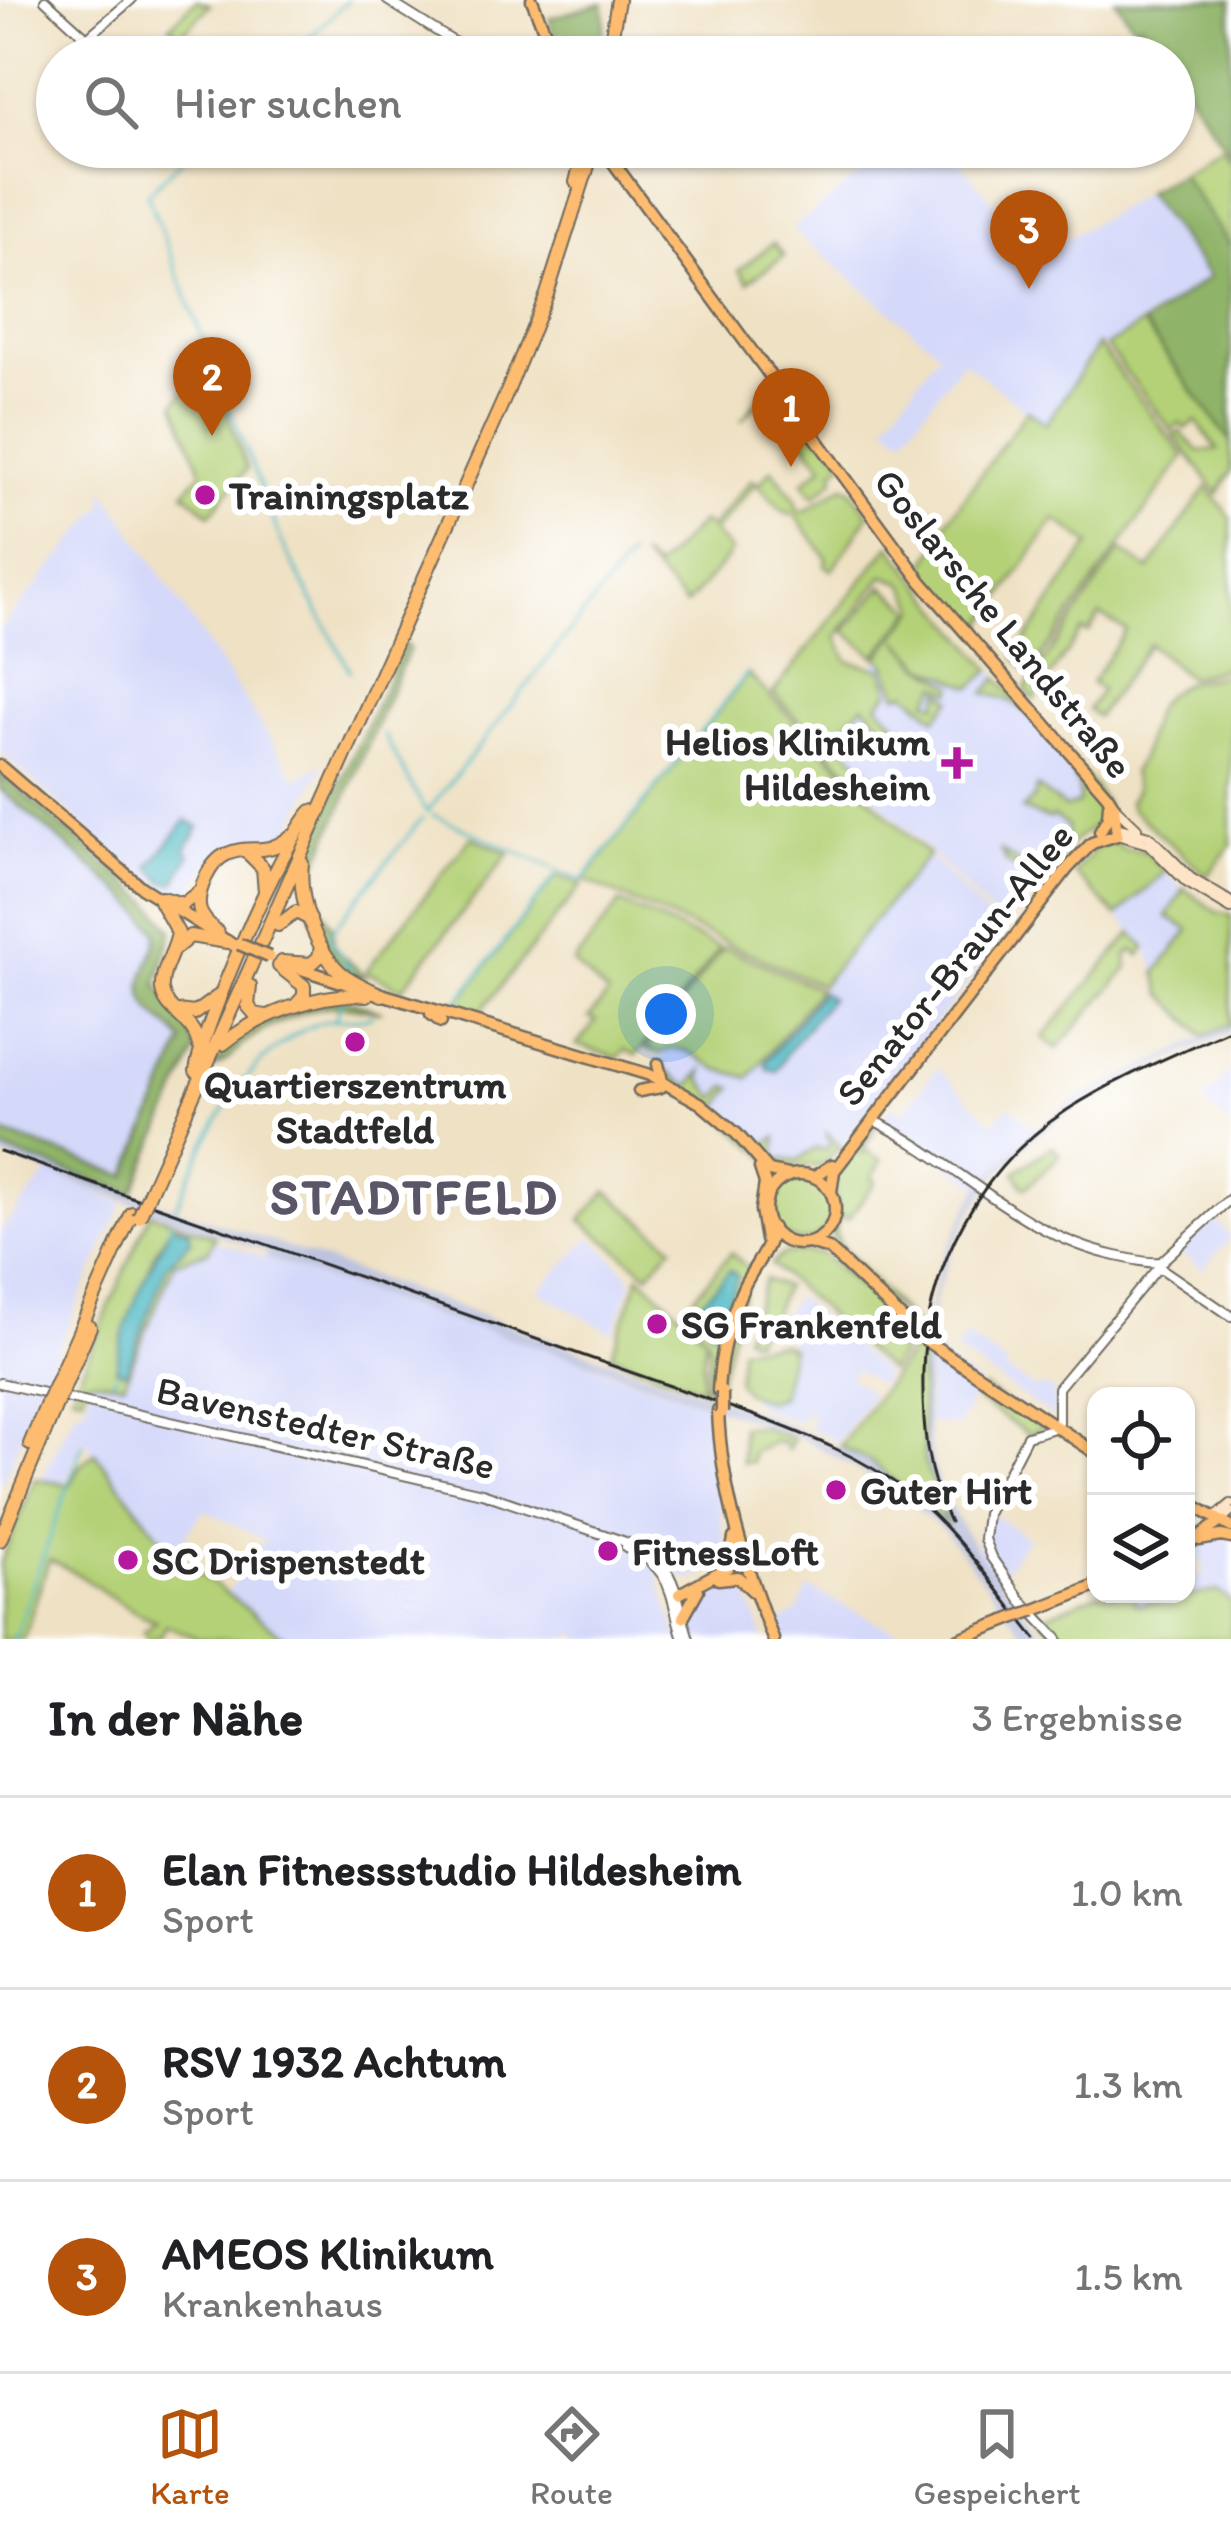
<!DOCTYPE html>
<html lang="de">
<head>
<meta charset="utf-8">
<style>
	:root { --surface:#fff; --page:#f6f6f6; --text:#202124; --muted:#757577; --line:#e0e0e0; --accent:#b45309 }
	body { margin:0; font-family:Itim,sans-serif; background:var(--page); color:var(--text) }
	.controls { position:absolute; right:36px; bottom:36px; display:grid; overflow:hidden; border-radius:24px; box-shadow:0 3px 9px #0004 }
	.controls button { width:108px; height:108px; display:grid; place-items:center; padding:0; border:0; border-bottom:3px solid var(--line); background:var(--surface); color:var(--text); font:60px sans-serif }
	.you { position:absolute; left:666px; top:1014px; width:42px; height:42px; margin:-30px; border:9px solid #fff; border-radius:50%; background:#1a73e8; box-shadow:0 0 0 18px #1a73e833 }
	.badge { display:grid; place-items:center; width:78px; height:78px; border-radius:50%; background:var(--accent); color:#fff; font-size:39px; font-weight:700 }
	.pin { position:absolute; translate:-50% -99px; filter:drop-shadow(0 3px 6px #0008) }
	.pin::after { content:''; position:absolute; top:63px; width:42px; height:36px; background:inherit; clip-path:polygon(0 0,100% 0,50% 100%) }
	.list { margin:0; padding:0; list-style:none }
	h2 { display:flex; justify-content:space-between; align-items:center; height:156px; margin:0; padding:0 48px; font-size:51px }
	h2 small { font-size:39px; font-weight:400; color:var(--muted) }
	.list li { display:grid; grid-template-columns:78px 1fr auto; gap:36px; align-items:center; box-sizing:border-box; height:192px; padding:0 48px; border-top:3px solid var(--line) }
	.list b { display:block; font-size:45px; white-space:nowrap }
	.list p { margin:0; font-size:39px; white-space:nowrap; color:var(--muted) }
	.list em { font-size:39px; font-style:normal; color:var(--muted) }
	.icon { flex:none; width:66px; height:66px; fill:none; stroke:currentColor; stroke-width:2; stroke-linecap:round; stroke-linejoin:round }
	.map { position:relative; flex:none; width:1231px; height:1639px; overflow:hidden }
	.search { position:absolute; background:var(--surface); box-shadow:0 3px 9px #0004; left:36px; right:36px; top:36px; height:132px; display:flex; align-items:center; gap:30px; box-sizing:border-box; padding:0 42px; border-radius:66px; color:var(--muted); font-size:45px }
	.sheet { height:732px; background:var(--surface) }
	nav { display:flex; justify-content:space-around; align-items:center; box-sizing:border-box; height:168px; border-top:3px solid var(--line); background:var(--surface); font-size:33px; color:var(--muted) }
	nav a { display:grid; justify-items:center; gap:6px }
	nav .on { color:var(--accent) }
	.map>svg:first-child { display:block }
	.built { fill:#d4d8f9 }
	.industrial { fill:#bdc3de }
	.green { fill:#b4d177; stroke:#707e51; stroke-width:3; fill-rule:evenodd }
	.forest { fill:#8fb368; stroke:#5d6f4a; stroke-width:3 }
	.water { fill:#4ab8c3; stroke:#3a7277; stroke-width:3 }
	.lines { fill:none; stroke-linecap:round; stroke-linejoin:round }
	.stream { stroke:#4ab8c3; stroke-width:3 }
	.tertiary-casing { stroke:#706b60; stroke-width:12 }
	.secondary-casing { stroke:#706b60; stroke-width:12 }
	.primary-casing { stroke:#706b60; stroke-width:15 }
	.trunk-casing { stroke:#706b60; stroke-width:15 }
	.motorway-casing { stroke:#706b60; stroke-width:16 }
	.tertiary { stroke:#fff; stroke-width:8 }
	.secondary { stroke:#fee4c6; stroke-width:8 }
	.primary { stroke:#fdbc70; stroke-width:10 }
	.trunk { stroke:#fdbc70; stroke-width:10 }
	.motorway { stroke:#fdbc70; stroke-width:12 }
	.rail { stroke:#2b2b2b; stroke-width:3 }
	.primary-bridge-casing { stroke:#706b60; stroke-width:15; stroke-linecap:butt }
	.trunk-bridge-casing { stroke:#706b60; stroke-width:15; stroke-linecap:butt }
	.motorway-bridge-casing { stroke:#706b60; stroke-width:16; stroke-linecap:butt }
	.primary-bridge { stroke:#fdbc70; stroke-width:10 }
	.trunk-bridge { stroke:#fdbc70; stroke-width:10 }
	.motorway-bridge { stroke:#fdbc70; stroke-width:12 }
	.poi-dot { fill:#b5179e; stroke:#fff; stroke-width:4.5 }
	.labels { text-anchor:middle; stroke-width:12; stroke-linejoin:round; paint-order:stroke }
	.poi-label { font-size:39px; font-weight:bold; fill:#2b2b2b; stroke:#fff; text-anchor:start }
	.street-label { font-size:39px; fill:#2b2b2b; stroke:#fff }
	.district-label { font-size:51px; font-weight:bold; letter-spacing:3px; fill:#5b5667; stroke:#fff }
</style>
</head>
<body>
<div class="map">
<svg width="1231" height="1639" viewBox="0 0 1231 1639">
	<rect width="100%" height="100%" fill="#fff"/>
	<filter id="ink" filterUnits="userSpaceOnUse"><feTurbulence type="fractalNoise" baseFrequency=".00833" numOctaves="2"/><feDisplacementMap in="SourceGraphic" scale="24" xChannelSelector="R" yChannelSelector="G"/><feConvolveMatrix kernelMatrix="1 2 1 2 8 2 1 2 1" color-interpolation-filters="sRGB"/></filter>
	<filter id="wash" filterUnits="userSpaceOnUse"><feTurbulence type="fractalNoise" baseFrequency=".004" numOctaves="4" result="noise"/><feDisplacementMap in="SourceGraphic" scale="48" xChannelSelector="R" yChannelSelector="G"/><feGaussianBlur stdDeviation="2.7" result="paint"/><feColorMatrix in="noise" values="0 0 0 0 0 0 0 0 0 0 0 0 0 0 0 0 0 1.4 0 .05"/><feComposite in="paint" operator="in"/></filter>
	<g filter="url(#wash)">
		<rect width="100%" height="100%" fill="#efe1c3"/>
		<!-- built -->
		<path class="built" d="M894 147H947L1038 255 1145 193 1210 277 1107 345 1098 346 1045 425 963 361 904 437 886 424 939 352 792 229Z
			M103 487 297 779 325 762 289 831 279 840 207 866 190 894 178 896 130 865 0 752V630L104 504Z
			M929 597 1104 799 1103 819 1073 842 1004 927 815 736Z
			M0 789 126 896 157 931 159 938 142 976 145 1000 183 1042 127 1177 0 1132Z
			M928 855 1004 934 831 1160 815 1167 774 1164 727 1122 652 1072 664 1057 660 1053 675 1046 749 1078Z
			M1165 872 1184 889 1175 900 1189 930 1156 973 1147 947 1117 916Z
			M937 1068 993 1123 1009 1105 1035 1129 979 1186 882 1121 892 1106 902 1113Z
			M1231 1069V1127L1203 1102Z
			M48 1173 123 1203 41 1386 0 1490V1231Z
			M1214 1218 1231 1238 1202 1270 1177 1250Z
			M591 1237 629 1274 632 1283 613 1333 538 1291Z
			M214 1240 464 1327 468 1325 552 1351 707 1405 725 1549 713 1570 696 1578 684 1580 669 1564 657 1574 678 1637 691 1629 690 1617 708 1589 722 1583 737 1587 749 1599 764 1639H582L574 1633 569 1639H287L226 1596 265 1540 204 1510 173 1554 83 1439 64 1484 41 1480 76 1408 83 1409 93 1379 124 1382 176 1262 209 1251Z
			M796 1297 886 1374 879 1385 855 1369 850 1378 872 1394 838 1441 808 1427 813 1418 806 1412 798 1422 758 1407 752 1400 751 1395 759 1399 781 1396 791 1350 786 1342H793L774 1326Z
			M965 1336 1006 1363 1004 1369 1037 1390 1041 1385 1054 1391 1056 1419 955 1351Z
			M929 1348 978 1384 959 1426 929 1423Z
			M989 1512 1028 1538 998 1579 978 1553V1533Z
			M1210 1540H1231V1602L1218 1591 1135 1605 1133 1594H1186V1577L1207 1573 1199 1558 1186 1552Z
			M809 1588 911 1639H784L778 1624 797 1612Z"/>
		<!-- industrial -->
		<path class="industrial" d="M1231 1024V1032L1089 1099 1031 1140 996 1177 974 1209 953 1248 937 1292 929 1331 927 1393 929 1444 940 1489 978 1553 1048 1639H1028L945 1532 891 1489 805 1440 608 1369 468 1325 465 1327 266 1258 267 1252 0 1156V1149L133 1193 766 1415 871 1462 945 1520 930 1483 923 1452 920 1348 939 1265 979 1186 1035 1129 1074 1100Z"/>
		<!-- green -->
		<path class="green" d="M196 0 210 5 180 36 170 26Z
			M1221 148 1231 163V247L1180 173Z
			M773 243 784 256 748 282 739 270Z
			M1143 324 1231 442V471L1218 494 1173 434 1180 432 1198 451 1218 450 1196 421 1185 429 1180 423 1171 430 1106 346Z
			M1098 345 1184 456 1029 674 1015 657 1090 544 1055 519 978 633 922 569 947 530 944 526 1027 410 1046 424Z
			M209 363 247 469 210 514 184 492 202 472 175 403Z
			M778 374 844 462 834 470 835 479 814 497 803 482 823 466 768 391 741 421Z
			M772 469 796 500 797 510 803 512 844 486 851 489 869 515 832 570 825 566 827 558 796 516 783 511 758 485Z
			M752 479 756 483 713 533 731 551 727 558 686 605 640 556 655 569 702 522 710 528Z
			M1207 487 1231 518V666L1189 678 1149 644 1097 717 1088 710 1101 690 1091 683 1126 630 1100 615 1088 633 1082 630 1034 700 1025 689 1121 550 1149 570Z
			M890 545 991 670 972 687 925 666 898 639 920 664 954 686 952 692 938 685 928 700 937 704 941 690 952 699 936 718 906 692 898 695 886 665 878 657 918 608 904 583 883 576 837 637 848 661 883 669 890 691 878 704 911 739 903 746 864 705 834 735 877 780 867 790 773 693Z
			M883 586 914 610 875 656 845 631Z
			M1231 672V846L1207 876 1131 809 1129 802 1136 789 1132 772C1154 745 1141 708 1175 688 1191 678 1213 680 1231 672Z
			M748 674 928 855 821 985 584 880Z
			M998 678 1096 789 1106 806 1103 819 1073 842 1038 885 1006 862 1001 852 1016 861 1029 876C1054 863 1068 854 1067 826L1054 817 1049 819 1022 810 1034 798 1037 787 1065 808 1078 804C1087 781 1041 724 1020 707 1007 697 998 698 985 693Z
			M471 837 509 853 402 989 366 971Z
			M1109 842H1116L1120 848 1145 851 1165 872 1117 916 1074 873 1095 849Z
			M557 875 582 885 478 1015 455 1006Z
			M1184 889 1219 913 1231 914V1024L1204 1036 1162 993 1156 973 1189 930 1167 917Z
			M620 903 720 948 636 1055 625 1050 618 1058 577 1045 596 1021 589 1018 608 995 573 963Z
			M1132 933 1146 948 1140 956 1133 950 1127 955 1128 968 1057 1049 1043 1037Z
			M724 947 819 989 749 1078C739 1074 728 1073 718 1069 697 1058 684 1041 660 1053L646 1048Z
			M664 1062 661 1067 689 1087 703 1070 702 1080 716 1098 727 1086 733 1087 718 1109 765 1144 777 1137 776 1158 796 1161 817 1148 825 1150 830 1145 827 1134 841 1147 820 1166 785 1167 770 1161 710 1107 663 1076 660 1067Z
			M876 1126 860 1156 865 1150 882 1160 872 1178 876 1181 848 1219 841 1215 835 1231 842 1247 916 1326C887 1301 845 1271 831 1234L837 1216 833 1179Z
			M1053 1146 1060 1155 1027 1187 1023 1186 1015 1172Z
			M769 1209a32 32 0 1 1 64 0a32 32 0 1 1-64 0Z
			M607 1191 673 1246 648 1274 581 1220Z
			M150 1213 215 1236 209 1251 175 1262 124 1383 88 1379 82 1396 72 1393ZM171 1226 191 1241 167 1265 125 1372 116 1369 153 1256Z
			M800 1252 822 1254 861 1290 839 1265 913 1335 889 1371 771 1264 783 1254Z
			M731 1253 750 1270 715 1393 704 1390C711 1343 716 1344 682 1311Z
			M640 1275 705 1337 701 1388 611 1355Z
			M765 1279 784 1287 769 1324 762 1321 754 1340 744 1336Z
			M781 1343 791 1347 781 1396 766 1401 744 1391 737 1381 740 1347Z
			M917 1343 920 1348 924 1461 947 1524 871 1462 840 1446Z
			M984 1388 1041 1426V1429L1029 1435 977 1400Z
			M741 1427H762L793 1439 787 1450 784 1444 774 1442 752 1453V1462L742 1463Z
			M95 1453 173 1554 287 1639H199L166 1625 161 1636 148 1639 143 1632 156 1621C114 1606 91 1576 49 1560L23 1639H0V1564L35 1479 70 1485 81 1465Z
			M1218 1591 1231 1602V1639H1062L1039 1618 1097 1594H1133L1136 1605Z"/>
		<!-- forest -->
		<path class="forest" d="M1115 0H1231V156L1174 71V57H1164L1142 23 1135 27Z
			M603 3 605 23 598 57H561L549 18Z
			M1180 173 1231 247V442L1143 324 1209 277 1145 193Z
			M404 644 409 648 312 876 317 899 332 927 334 948 365 976 350 977C319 947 299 896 308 854Z
			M0 774 149 901 173 930 157 984 185 1023 196 1050 133 1193 0 1149V1132L127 1176 183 1042C174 1027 157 1021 148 1006 131 978 159 958 157 931L126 896 0 789Z
			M345 999 382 1012C366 1010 349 1005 333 1006 307 1008 264 1027 244 1043 233 1052 229 1062 215 1067 220 1060 225 1050 231 1043 251 1022 316 1001 345 999Z"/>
		<!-- water -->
		<path class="water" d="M186 820 199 827 186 849 190 855 175 883 164 882 150 866Z
			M821 992 830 998 786 1054 777 1071 767 1069 766 1062Z
			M171 1225 189 1230 191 1240 167 1265 126 1372 116 1369C123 1318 148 1272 171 1225Z
			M730 1270 738 1277 714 1333 692 1312Z"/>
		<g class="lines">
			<!-- stream -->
			<path class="stream" d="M289 57 348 0
				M195 147 147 194 282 543 350 671
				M384 735 425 810
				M427 812 630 555
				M433 815 582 881 747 674
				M352 971 330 939 332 931 422 818
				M455 1005 556 875
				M336 1017 342 1002
				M176 1207C208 1136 240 1057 316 1024 335 1016 354 1022 372 1016
				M170 1221V1228
				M113 1380 116 1375
				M14 1639 83 1444"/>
		</g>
	</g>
	<g filter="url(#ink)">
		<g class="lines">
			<!-- tertiary casing -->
			<g class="tertiary-casing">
				<path id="tertiary" d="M45 0 87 38 131 0
					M387 0 478 57
					M534 57 553 53
					M873 1120C958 1162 1021 1236 1116 1256 1131 1259 1148 1264 1161 1262
					M1161 1262 1231 1198
					M1156 1270 1162 1269 1231 1316
					M0 1383 482 1493 637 1546C679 1567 676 1599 689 1639
					M626 1547C674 1569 669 1594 683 1639
					M1058 1639 1021 1600 991 1557 984 1539 987 1514 1027 1436 1051 1429 1058 1422V1388L1156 1270"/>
			</g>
			<!-- secondary casing -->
			<g class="secondary-casing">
				<path id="secondary" d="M1114 806 1137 828
					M1116 827 1149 836 1191 878 1231 902
					M1117 835 1148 844 1186 882 1231 909
					M1215 1517 1231 1504
					M1221 1521 1231 1512"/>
			</g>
			<!-- primary casing -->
			<g class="primary-casing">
				<path id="primary" d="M532 0 555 57
					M602 147 921 581 1107 795 1114 806 1117 835 1092 843 1068 868 834 1171 831 1192
					M0 766 141 887 238 948
					M1100 831 1108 817 1109 804
					M286 964 360 988
					M378 993 650 1075 700 1103 737 1134 769 1171 788 1175
					M431 1014 441 1022
					M658 1064 662 1081
					M639 1091 661 1087
					M765 1209a35 35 0 1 1 70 0a35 35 0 1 1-70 0Z
					M815 1176 832 1165
					M809 1243 829 1249 915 1331
					M928 1342 1096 1453
					M1186 1501 1231 1527
					M1200 1540 1221 1536 1231 1538
					M1186 1546 1221 1521
					M1035 1610 1096 1586
					M959 1639 1013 1618"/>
			</g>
			<!-- trunk casing -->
			<g class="trunk-casing">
				<path id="trunk" d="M760 1168 765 1183 761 1210 766 1240
					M718 1391C720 1356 728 1321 743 1288 752 1268 770 1250 772 1228
					M718 1411C721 1491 745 1565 773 1639
					M718 1579 738 1577 753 1591
					M679 1594 729 1567 734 1538
					M683 1617 698 1590"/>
			</g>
			<!-- motorway casing -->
			<g class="motorway-casing">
				<path id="motorway" d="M608 57 618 0
					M576 182 585 147
					M248 853 263 868 265 892
					M302 863C298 898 314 946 339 971 351 982 367 988 382 995
					M162 898 183 904 200 891
					M160 901 178 933C175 952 160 971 162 990 166 1014 194 1018 199 1046
					M278 925 296 912 310 919
					M218 933C211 926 203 920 200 911 195 893 210 861 227 854 252 843 264 858 290 837
					M176 948 190 936 227 942
					M282 962 311 964 319 957 321 946
					M279 966 304 986V996L297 1004
					M250 986 248 1006 255 1014 266 1016
					M177 1011 195 1013 217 997
					M223 1044C261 1013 318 993 367 995
					M196 1071C203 1025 282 842 312 811
					M149 1194 505 397 547 294 594 147
					M53 1390 132 1213
					M62 1392 90 1327
					M30 1444 48 1401
					M0 1540 57 1403"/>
			</g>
			<!-- tertiary -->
			<use href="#tertiary" class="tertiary"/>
			<!-- secondary -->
			<use href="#secondary" class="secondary"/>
			<!-- primary -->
			<use href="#primary" class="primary"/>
			<!-- trunk -->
			<use href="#trunk" class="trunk"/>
			<!-- motorway -->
			<use href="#motorway" class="motorway"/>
			<!-- rail -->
			<path class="rail" d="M0 1151 753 1415C807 1435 863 1457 909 1493 959 1534 996 1589 1036 1639
				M950 1522C926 1475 922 1423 923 1371 926 1266 980 1167 1067 1110 1118 1077 1176 1054 1231 1029"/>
			<!-- primary-bridge casing -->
			<g class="primary-bridge-casing">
				<path id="primary-bridge" d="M239 944 269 957
					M915 1331 928 1342
					M1013 1618 1035 1610"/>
			</g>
			<!-- trunk-bridge casing -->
			<g class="trunk-bridge-casing">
				<path id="trunk-bridge" d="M722 1413V1392"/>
			</g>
			<!-- motorway-bridge casing -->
			<g class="motorway-bridge-casing">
				<path id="motorway-bridge" d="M139 1217 149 1194
					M48 1401 53 1390
					M57 1403 62 1392"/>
			</g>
			<!-- primary-bridge -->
			<use href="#primary-bridge" class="primary-bridge"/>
			<!-- trunk-bridge -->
			<use href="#trunk-bridge" class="trunk-bridge"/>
			<!-- motorway-bridge -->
			<use href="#motorway-bridge" class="motorway-bridge"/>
		</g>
	</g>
	<!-- markers -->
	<g class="poi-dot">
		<circle cx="205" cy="495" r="12"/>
		<path d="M951 745h12v12h12v12h-12v12h-12v-12h-12v-12h12z"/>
		<circle cx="355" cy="1042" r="12"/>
		<circle cx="657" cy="1324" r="12"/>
		<circle cx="836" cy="1490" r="12"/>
		<circle cx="608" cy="1551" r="12"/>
		<circle cx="128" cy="1560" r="12"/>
	</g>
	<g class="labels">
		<!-- poi labels -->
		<g class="poi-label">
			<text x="229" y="509">Trainingsplatz</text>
			<text x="930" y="755" text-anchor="end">Helios Klinikum<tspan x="930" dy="45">Hildesheim</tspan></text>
			<text x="355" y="1098" text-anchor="middle">Quartierszentrum<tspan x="355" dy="45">Stadtfeld</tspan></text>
			<text x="681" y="1338">SG Frankenfeld</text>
			<text x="860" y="1504">Guter Hirt</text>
			<text x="632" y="1565">FitnessLoft</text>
			<text x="152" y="1574">SC Drispenstedt</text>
		</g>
		<!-- street labels -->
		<g class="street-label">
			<text transform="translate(1004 623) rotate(51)" y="14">Goslarsche Landstraße</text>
			<text transform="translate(954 964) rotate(-51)" y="14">Senator-Braun-Allee</text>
			<text transform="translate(326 1427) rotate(13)" y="14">Bavenstedter Straße</text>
		</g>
		<!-- district labels -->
		<g class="district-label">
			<text x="415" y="1214">STADTFELD</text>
		</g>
	</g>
</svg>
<div class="controls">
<button><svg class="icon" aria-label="locate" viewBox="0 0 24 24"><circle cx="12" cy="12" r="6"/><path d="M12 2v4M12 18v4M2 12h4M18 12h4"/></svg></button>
<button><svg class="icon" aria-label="layers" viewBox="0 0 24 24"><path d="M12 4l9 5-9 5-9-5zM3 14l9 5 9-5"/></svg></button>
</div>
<div class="you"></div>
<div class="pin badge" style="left:791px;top:467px">1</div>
<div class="pin badge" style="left:212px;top:436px">2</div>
<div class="pin badge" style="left:1029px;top:289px">3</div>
<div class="search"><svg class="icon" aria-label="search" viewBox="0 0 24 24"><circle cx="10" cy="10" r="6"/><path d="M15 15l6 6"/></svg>Hier suchen</div>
</div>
<section class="sheet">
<h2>In der Nähe<small>3 Ergebnisse</small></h2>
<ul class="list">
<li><span class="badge">1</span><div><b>Elan Fitnessstudio Hildesheim</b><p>Sport</p></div><em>1.0 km</em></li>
<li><span class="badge">2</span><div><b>RSV 1932 Achtum</b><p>Sport</p></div><em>1.3 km</em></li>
<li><span class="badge">3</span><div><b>AMEOS Klinikum</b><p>Krankenhaus</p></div><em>1.5 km</em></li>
</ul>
</section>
<nav>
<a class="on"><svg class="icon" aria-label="map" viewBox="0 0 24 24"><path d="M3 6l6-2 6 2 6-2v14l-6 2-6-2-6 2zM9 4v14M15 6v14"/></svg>Karte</a>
<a><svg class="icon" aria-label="directions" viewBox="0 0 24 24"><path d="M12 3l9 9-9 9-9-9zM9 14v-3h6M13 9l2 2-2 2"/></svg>Route</a>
<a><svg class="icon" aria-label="saved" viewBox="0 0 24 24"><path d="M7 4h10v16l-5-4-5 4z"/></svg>Gespeichert</a>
</nav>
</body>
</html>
